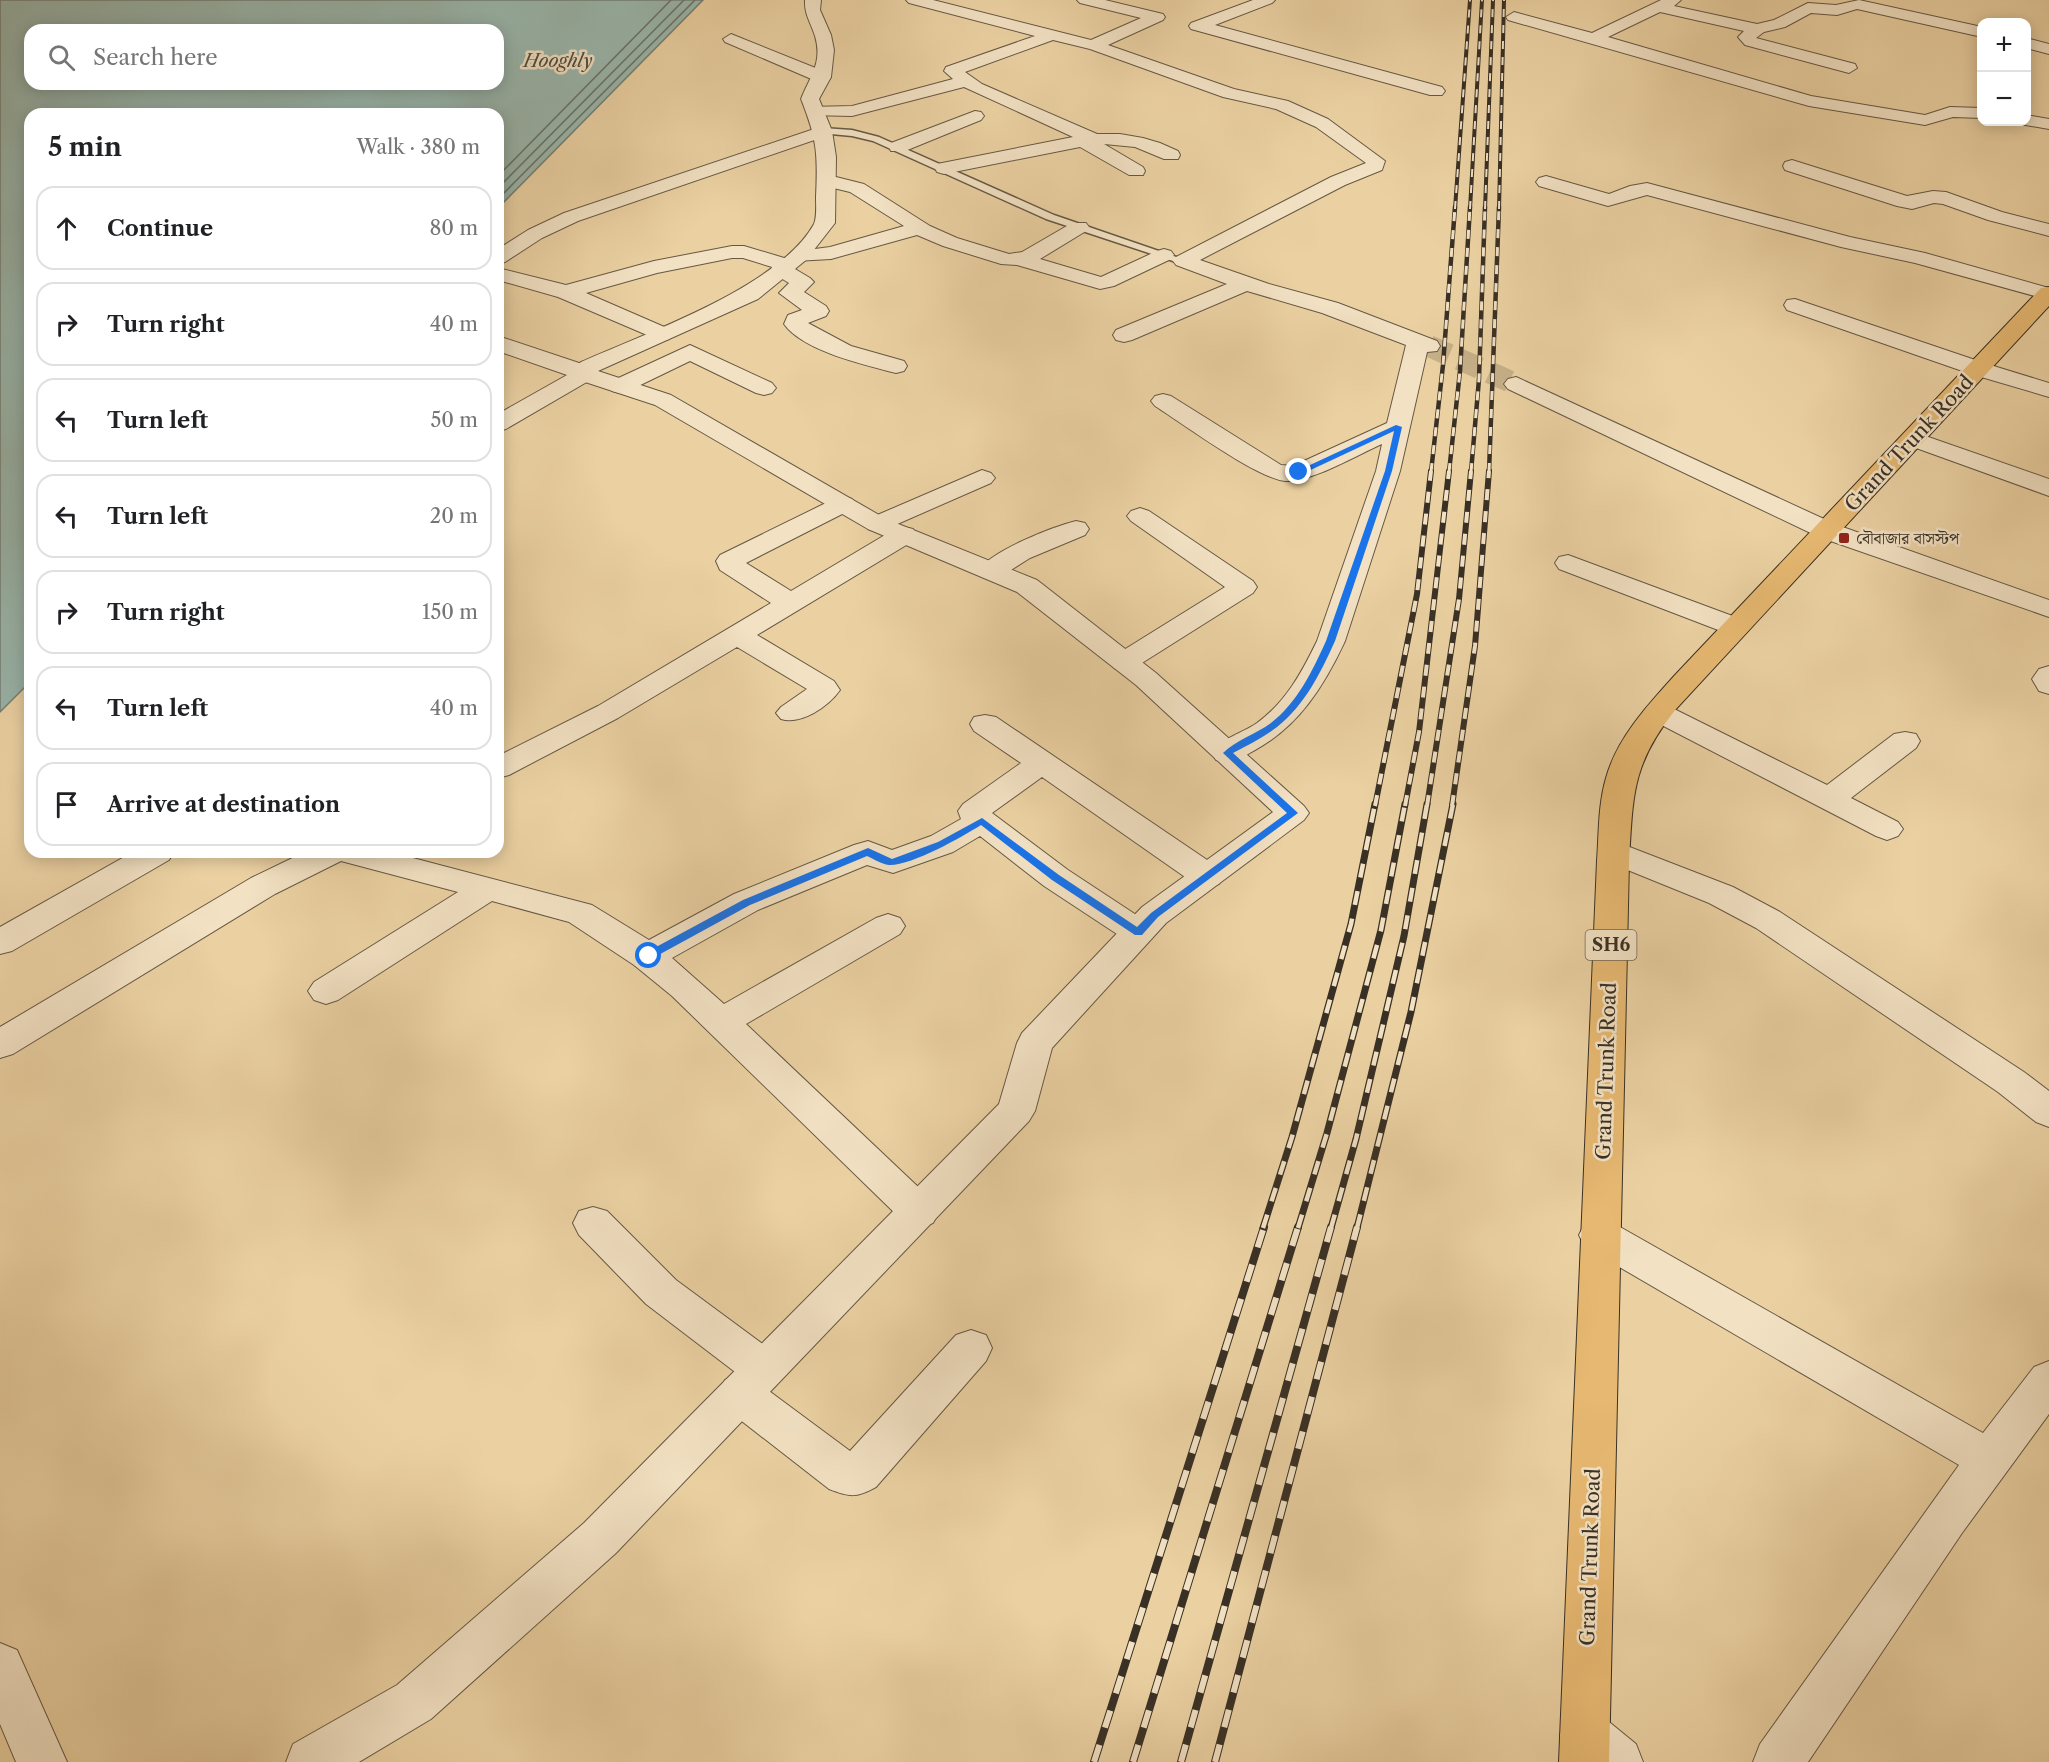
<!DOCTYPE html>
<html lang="en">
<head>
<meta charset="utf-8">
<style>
	:root { --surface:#fff; --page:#f2f2f2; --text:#202124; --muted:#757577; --line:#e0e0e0 }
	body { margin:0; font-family:"Libre Caslon Text","Noto Serif Bengali",serif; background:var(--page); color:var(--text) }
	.controls { position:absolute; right:18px; top:18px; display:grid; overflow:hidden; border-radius:12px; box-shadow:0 3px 15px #0003 }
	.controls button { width:54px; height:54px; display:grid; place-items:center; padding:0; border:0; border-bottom:2px solid var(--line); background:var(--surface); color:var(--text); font:30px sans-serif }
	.stop { position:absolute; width:18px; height:18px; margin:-14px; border:4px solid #1a73e8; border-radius:50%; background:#fff }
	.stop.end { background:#1a73e8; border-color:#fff; box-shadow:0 2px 6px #0008 }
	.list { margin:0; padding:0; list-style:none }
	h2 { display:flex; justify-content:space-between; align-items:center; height:78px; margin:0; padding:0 24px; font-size:26px }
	h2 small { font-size:20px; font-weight:400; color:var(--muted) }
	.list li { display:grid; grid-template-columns:39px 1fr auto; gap:18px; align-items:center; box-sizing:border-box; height:84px; margin:0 12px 12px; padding:0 12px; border:2px solid var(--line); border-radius:18px }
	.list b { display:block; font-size:22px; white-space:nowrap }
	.list em { font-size:20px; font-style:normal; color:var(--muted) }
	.icon { flex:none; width:33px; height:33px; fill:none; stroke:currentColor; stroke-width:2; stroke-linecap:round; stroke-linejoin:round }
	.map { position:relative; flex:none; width:2049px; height:1762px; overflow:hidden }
	.search { position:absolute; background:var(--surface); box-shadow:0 3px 15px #0003; left:24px; top:24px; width:480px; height:66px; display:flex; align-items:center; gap:15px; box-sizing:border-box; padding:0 21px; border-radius:18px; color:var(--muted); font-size:22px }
	.panel { position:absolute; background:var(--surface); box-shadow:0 3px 15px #0003; left:24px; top:108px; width:480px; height:750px; border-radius:18px }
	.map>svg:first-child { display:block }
	.water { fill:#99b6ac; stroke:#738076; stroke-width:1.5; fill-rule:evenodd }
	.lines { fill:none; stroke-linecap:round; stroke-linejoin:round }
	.shore { stroke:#697368; stroke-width:1.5 }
	.minor-tunnel { stroke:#c7b189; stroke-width:22; stroke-dasharray:22 11; stroke-linecap:butt }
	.service-casing { stroke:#665844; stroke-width:3 }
	.minor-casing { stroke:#665844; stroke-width:2 }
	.tertiary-casing { stroke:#665844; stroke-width:2 }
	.primary-casing { stroke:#393025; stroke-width:2 }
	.service { fill:#f2e1c3; fill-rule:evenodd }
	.minor { fill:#f2e1c3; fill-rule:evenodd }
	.tertiary { fill:#f2e1c3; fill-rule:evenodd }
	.primary { fill:#e6b871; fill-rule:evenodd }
	.rail-far4-casing { stroke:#393025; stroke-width:4 }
	.rail-far3-casing { stroke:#393025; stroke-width:4.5 }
	.rail-far2-casing { stroke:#393025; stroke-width:6 }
	.rail-far1-casing { stroke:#393025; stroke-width:7 }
	.rail-casing { stroke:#393025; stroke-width:8 }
	.rail-far4 { stroke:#f2e1c3; stroke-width:2; stroke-dasharray:8; stroke-linecap:butt }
	.rail-far3 { stroke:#f2e1c3; stroke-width:3; stroke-dasharray:9; stroke-linecap:butt }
	.rail-far2 { stroke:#f2e1c3; stroke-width:4; stroke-dasharray:11; stroke-linecap:butt }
	.rail-far1 { stroke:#f2e1c3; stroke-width:4.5; stroke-dasharray:14; stroke-linecap:butt }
	.rail { stroke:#f2e1c3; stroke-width:6; stroke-dasharray:18; stroke-linecap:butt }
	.route { fill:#1a73e8 }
	.poi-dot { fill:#8f2418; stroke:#f2e1c3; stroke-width:2 }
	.labels { text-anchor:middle; stroke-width:5; stroke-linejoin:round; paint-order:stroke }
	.far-poi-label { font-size:16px; fill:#393025; stroke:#f2e1c3; text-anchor:start }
	.far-water-label { font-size:18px; font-style:italic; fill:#4c4b40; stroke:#f2e1c3 }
	.shield { fill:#f2e1c3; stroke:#706554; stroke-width:1.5 }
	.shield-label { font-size:18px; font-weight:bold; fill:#393025 }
	.street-label { font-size:20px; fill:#393025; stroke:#f2e1c3 }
</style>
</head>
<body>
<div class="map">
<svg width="2049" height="1762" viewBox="0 0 2049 1762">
	<rect width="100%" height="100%" fill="#ebd1a2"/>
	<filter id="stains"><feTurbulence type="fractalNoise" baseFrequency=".00333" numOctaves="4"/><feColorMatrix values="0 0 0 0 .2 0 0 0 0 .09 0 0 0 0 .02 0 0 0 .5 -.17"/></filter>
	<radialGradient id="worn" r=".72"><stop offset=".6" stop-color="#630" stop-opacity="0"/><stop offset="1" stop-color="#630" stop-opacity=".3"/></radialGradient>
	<!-- water -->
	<path class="water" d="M0 0H703L498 208V114H30V682L0 712ZM30 30H498V84H30Z"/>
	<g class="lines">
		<!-- shore -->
		<path class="shore" d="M498 176 671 0
			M498 188 684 0
			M498 199 695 0"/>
		<!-- minor-tunnel -->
		<path class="minor-tunnel" d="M1429 346 1516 384"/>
		<!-- service casing -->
		<g class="service-casing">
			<path id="service" d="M823 128 852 130 879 137 1054 215 1188 261 1179 263 1046 219 873 141 852 136 820 133 818 131Z"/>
		</g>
		<!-- minor casing -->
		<g class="minor-casing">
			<path id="minor" d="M906 0H933L1091 40 1141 18 1080 3 1077 0H1105L1163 14 1165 17 1163 20 1108 45 1234 89 1288 101 1328 119 1385 161 1382 170 1345 185 1200 260 1269 284 1338 303 1437 341 1440 346 1437 351 1427 352 1400 471 1345 641C1324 686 1299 726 1255 750 1241 758 1232 764 1216 760L1212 753C1221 738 1243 733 1257 723 1286 702 1302 672 1317 641L1376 471 1382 444C1359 454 1311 482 1287 481 1260 481 1182 423 1155 406L1151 401 1155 396 1163 394 1171 396 1281 465 1293 466 1387 423 1406 345 1322 313 1247 291 1132 340 1124 342 1116 340 1113 335 1116 330 1227 284 1176 265 1173 261 1176 257 1331 177 1366 163 1316 127 1276 109 1223 97 1090 49 1053 40 965 72 982 84 1097 134H1120L1143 138 1160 143 1178 151 1180 155 1178 159H1164L1135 147 1104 144 1143 167 1145 171 1143 175H1129L1080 147 944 174 937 172 935 168 937 164 1073 137 964 87 852 116 809 115 806 111 809 107 852 106 953 79 944 71 946 67 1035 36 909 3Z
				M1253 0H1275L1272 3 1215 25 1442 87 1445 91 1442 95H1430L1191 29 1189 26 1191 23Z
				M1661 0H1681L1674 6 1757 24 1774 20 1808 3 1836 5 1859 0 1982 27V37L1857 9 1837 15 1811 13 1785 27 1764 32 1756 38 1855 64 1857 68 1849 73 1745 45 1738 37 1744 31 1660 12 1608 37 1811 96 1925 115 1950 107 1982 108V118L1953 117 1925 125 1809 106 1508 20 1506 17 1514 12 1592 33Z
				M731 34 828 73 831 77 828 81H816L725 42 723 39Z
				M2026 38 2049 44V54L2026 48Z
				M975 111 981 112 984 116 981 120 905 151H891L889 147 891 143Z
				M2026 115 2049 119V129L2020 124 2018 122H2026Z
				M823 126 829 127 832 131 829 135 578 221 542 238 505 262 498 264V249L528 230 564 213Z
				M1792 160 1907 196 1933 191 1946 192 2002 212 2049 224V236L1988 220 1943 204 1934 203 1912 209 1897 206 1785 170 1783 166 1785 162Z
				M828 175 864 184 930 226 957 238 1009 254 1022 252 1072 223H1086L1089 227 1086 231 1040 259 1101 277 1157 251 1164 249 1171 251 1174 255 1171 259 1114 286 1100 289 1017 265 1001 264 943 246 917 235 831 259 795 261 797 265 795 269 810 278 814 282 804 292 826 306 829 311 826 316 808 323 851 346 904 361 907 366 904 371 896 373C865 365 803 351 784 324L788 315 802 310 779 293 789 283 774 274 771 270 772 267 743 258H732L657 273 586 293 669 329 672 334 669 339 661 341 558 297 498 280V268L566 285 654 261 732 246H744L791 260 789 256 792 252 830 247 904 226 850 192 821 185 818 181 821 177Z
				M1546 176 1609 194 1630 186 1647 183 1850 237 1925 253 2049 288V300L1915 263 1841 247 1647 195 1608 206 1539 186 1536 182 1539 178Z
				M1795 299 1987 364 2049 383V397L1971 374 1787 310 1784 305 1787 300Z
				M498 336 591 367 595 374 592 379 506 429 498 431V414L567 375 498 351Z
				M690 345 772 383 776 388 772 393 764 395 756 393 690 361 628 391 620 393 612 391 608 386 612 381Z
				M1516 377 1837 525 2049 600V617L1819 537 1508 389 1504 384 1508 379Z
				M1914 432 2049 479V496L1905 444 1902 439 1905 434Z
				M982 470 991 473 995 478 991 483 886 529 877 532 868 529 864 524 868 519Z
				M843 496 852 499 856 504 852 509 746 563 791 591 895 529 904 527 913 529 917 535 913 541 757 635 834 681 840 690C828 707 801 725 781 719L776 713 781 707 807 689 737 647 618 718 509 775 498 778V756L598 706 771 603 720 570 716 561 720 555 834 499Z
				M1140 508 1149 511 1253 581 1257 587 1253 593 1134 668 1124 671 1114 668 1110 662 1114 656 1225 587 1131 521 1127 516 1131 511Z
				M1076 521 1085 523 1089 529 1085 535 1030 558 1000 577 991 579 982 577 978 571C991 551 1052 527 1076 521Z
				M1568 555 1746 621 1750 627 1746 633 1736 635 1726 633 1559 569 1555 563 1559 557Z
				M2049 666V694L2039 691 2032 679 2039 669Z
				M1658 703 1668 706 1827 785 1894 734 1905 732 1916 734 1920 741 1916 748 1851 798 1898 822 1903 829 1898 836 1887 840 1876 836 1648 718 1643 712 1648 706Z
				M985 715 996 717 1219 868 1223 876 1219 884 1207 887 1195 884 1042 777 992 813 1068 870 1150 924 1155 932 1150 940 1138 944 1126 940 1044 886 980 836 953 852 893 873 867 865 758 910 672 958 724 1004 876 918 888 914 900 918 905 926 900 934 746 1024 933 1201 939 1212 933 1223 919 1228 905 1223 672 996 634 965 569 922 492 901 338 1000 326 1004 314 1000 308 991 314 982 458 892 341 861 275 894 13 1054 0 1058V1027L251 878 305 852H390L592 905 649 940 734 894 854 845 868 841 892 850 931 836 961 819 958 811 963 804 1021 763 974 731 970 724 974 717Z
				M1614 841 1733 887 1780 912 2024 1072 2049 1091V1127L2036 1122 1998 1092 1756 928 1709 903 1603 860 1598 852 1603 844Z
				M133 852H174L169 860 12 951 0 954V927Z
				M593 1207 607 1211 676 1280 779 1356 785 1369 779 1382 765 1388 850 1451 956 1335 971 1330 986 1335 992 1348 986 1361 876 1487C856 1498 850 1497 829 1489L725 1408 718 1394 725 1380 739 1375 646 1304 579 1235 573 1223 579 1211Z
				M1599 1218 1613 1223 1983 1433 2034 1367 2049 1361V1414L1962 1533 1808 1762H1753L1760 1744 1959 1465 1585 1247 1579 1235 1585 1223Z
				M0 1643 17 1650 67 1762H16L0 1724Z
				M1585 1710 1603 1717 1636 1744 1643 1762H1579L1567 1753 1560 1735 1567 1717Z"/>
		</g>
		<!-- tertiary casing -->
		<g class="tertiary-casing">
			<path id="tertiary" d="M805 0H821L820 10 831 35 834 50 831 77 819 99 832 131 836 157 835 223 806 260 758 299 598 371 671 395 886 519 1037 580 1156 673 1304 806 1309 813 1304 820 1166 923 1052 1048 1035 1111 1029 1121 616 1553 431 1719 359 1762H286L293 1744 397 1685 584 1523 999 1104 1017 1043 1022 1033 1142 907 1273 812 1136 685 1017 592 868 529 655 405 576 379 573 374 575 367 581 362C646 333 779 287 814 224 817 217 816 205 816 197 818 154 817 139 801 99 810 76 823 63 815 36 811 23 804 14 805 0Z"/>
		</g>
		<!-- primary casing -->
		<g class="primary-casing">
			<path id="primary" d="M2049 287V306L1676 709C1632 764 1633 794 1629 861L1609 1762H1559L1597 861C1599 834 1598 805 1606 778 1617 738 1648 705 1675 675L2041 288Z"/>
		</g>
		<!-- service -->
		<use href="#service" class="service"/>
		<!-- minor -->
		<use href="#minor" class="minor"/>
		<!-- tertiary -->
		<use href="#tertiary" class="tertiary"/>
		<!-- primary -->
		<use href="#primary" class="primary"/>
		<!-- rail-far4 casing -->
		<g class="rail-far4-casing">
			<path id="rail-far4" d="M1455 209 1470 0
				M1470 209 1482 0
				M1485 209 1493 0
				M1499 209 1504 0"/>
		</g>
		<!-- rail-far3 casing -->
		<g class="rail-far3-casing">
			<path id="rail-far3" d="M1431 472 1443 365 1455 207
				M1449 472 1460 371 1470 207
				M1471 472 1479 379 1485 207
				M1489 472 1499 207"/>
		</g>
		<!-- rail-far2 casing -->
		<g class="rail-far2-casing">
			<path id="rail-far2" d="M1375 806 1417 594 1431 471
				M1405 806 1419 732 1449 471
				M1427 806 1459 599 1471 471
				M1452 806 1475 646 1489 471"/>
		</g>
		<!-- rail-far1 casing -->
		<g class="rail-far1-casing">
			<path id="rail-far1" d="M1263 1228 1292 1137 1351 924 1375 804
				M1298 1228 1327 1133 1381 930 1405 804
				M1331 1228 1356 1139 1404 936 1427 804
				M1357 1228 1411 1012 1453 804"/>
		</g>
		<!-- rail casing -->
		<g class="rail-casing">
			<path id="rail" d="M1094 1762 1264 1227
				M1133 1762 1298 1227
				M1181 1762 1331 1227
				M1215 1762 1357 1227"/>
		</g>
		<!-- rail-far4 -->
		<use href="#rail-far4" class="rail-far4"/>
		<!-- rail-far3 -->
		<use href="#rail-far3" class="rail-far3"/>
		<!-- rail-far2 -->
		<use href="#rail-far2" class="rail-far2"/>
		<!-- rail-far1 -->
		<use href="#rail-far1" class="rail-far1"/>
		<!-- rail -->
		<use href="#rail" class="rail"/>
	</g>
	<!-- route -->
	<path class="route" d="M1396 425 1402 427 1392 471 1335 641C1321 672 1305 705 1277 727 1264 737 1248 745 1233 753L1298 813 1158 917 1142 935H1135L1052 880 981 825C962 837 911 866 889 865 881 864 874 859 867 856L750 905 653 958H645V953L743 900 868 848 892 859 938 842 982 818 1059 875 1137 927 1151 913 1287 813 1223 753C1236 740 1256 734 1271 723 1297 703 1313 670 1326 641L1385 471 1394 431 1302 474 1295 472Z"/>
	<!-- markers -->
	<rect class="poi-dot" x="1838" y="532" width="12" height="12" rx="3"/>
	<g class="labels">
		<!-- far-poi labels -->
		<g class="far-poi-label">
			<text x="1856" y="544">বৌবাজার বাসস্টপ</text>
		</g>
		<!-- far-water labels -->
		<g class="far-water-label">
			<text x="558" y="67">Hooghly</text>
		</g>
		<!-- shield labels -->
		<rect class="shield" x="1585.5" y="930" width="51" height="30" rx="4.5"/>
		<g class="shield-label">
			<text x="1611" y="951">SH6</text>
		</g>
		<!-- street labels -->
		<g class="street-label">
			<text transform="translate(1909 443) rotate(-47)" y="7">Grand Trunk Road</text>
			<text transform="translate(1606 1071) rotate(-88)" y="7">Grand Trunk Road</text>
			<text transform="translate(1590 1557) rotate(-88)" y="7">Grand Trunk Road</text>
		</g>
	</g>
	<rect width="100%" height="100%" filter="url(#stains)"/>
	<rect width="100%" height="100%" fill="url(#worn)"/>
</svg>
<div class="controls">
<button>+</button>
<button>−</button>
</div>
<div class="stop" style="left:649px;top:956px"></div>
<div class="stop end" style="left:1299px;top:472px"></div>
<div class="search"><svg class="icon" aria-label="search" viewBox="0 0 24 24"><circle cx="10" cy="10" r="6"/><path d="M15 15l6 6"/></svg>Search here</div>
<section class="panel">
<h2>5 min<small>Walk · 380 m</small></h2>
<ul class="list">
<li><svg class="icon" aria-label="ahead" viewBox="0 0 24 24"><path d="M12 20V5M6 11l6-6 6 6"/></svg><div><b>Continue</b></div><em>80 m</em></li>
<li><svg class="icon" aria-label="right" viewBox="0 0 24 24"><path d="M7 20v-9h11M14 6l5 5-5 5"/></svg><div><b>Turn right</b></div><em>40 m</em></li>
<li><svg class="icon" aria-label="left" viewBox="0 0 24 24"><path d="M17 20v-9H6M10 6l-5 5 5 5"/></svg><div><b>Turn left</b></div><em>50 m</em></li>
<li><svg class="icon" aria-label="left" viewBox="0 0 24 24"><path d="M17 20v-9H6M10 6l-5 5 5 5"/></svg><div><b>Turn left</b></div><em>20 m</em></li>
<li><svg class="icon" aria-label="right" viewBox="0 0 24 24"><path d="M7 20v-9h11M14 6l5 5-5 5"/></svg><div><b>Turn right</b></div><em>150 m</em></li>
<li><svg class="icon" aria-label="left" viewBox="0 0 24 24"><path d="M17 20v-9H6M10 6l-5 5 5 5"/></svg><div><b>Turn left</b></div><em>40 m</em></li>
<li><svg class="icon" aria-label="arrive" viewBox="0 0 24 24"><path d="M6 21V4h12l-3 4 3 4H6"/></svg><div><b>Arrive at destination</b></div></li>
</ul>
</section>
</div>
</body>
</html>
